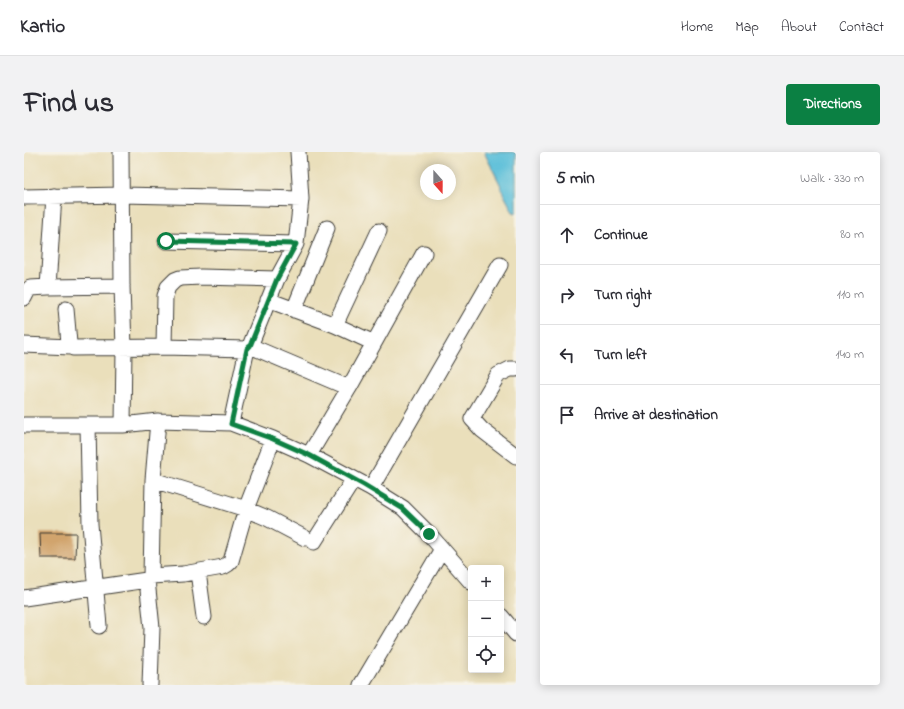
<!DOCTYPE html>
<html lang="en">
<head>
<meta charset="utf-8">
<style>
	:root { --surface:#fff; --page:#f2f2f3; --text:#2b2b33; --muted:#7c7c81; --line:#e1e1e2; --accent:#0b8043 }
	body { margin:0; font-family:"Indie Flower",sans-serif; background:var(--page); color:var(--text) }
	.controls { position:absolute; right:12px; bottom:12px; display:grid; overflow:hidden; border-radius:4px; box-shadow:0 2px 10px #0003 }
	.controls button { width:36px; height:36px; display:grid; place-items:center; padding:0; border:0; border-bottom:1px solid var(--line); background:var(--surface); color:var(--text); font:20px sans-serif }
	.compass { position:absolute; left:396px; top:12px; width:36px; height:36px; border-radius:50%; background:var(--surface); box-shadow:0 2px 10px #0003; rotate:159deg }
	.stop { position:absolute; width:12px; height:12px; margin:-9px; border:3px solid #0b8043; border-radius:50%; background:#fff }
	.stop.end { background:#0b8043; border-color:#fff; box-shadow:0 1px 4px #0008 }
	.list { margin:0; padding:0; list-style:none }
	h2 { display:flex; justify-content:space-between; align-items:center; height:52px; margin:0; padding:0 16px; font-size:17px }
	h2 small { font-size:13px; font-weight:400; color:var(--muted) }
	.list li { display:grid; grid-template-columns:26px 1fr auto; gap:12px; align-items:center; box-sizing:border-box; height:60px; padding:0 16px; border-top:1px solid var(--line) }
	.list b { display:block; font-size:15px; white-space:nowrap }
	.list em { font-size:13px; font-style:normal; color:var(--muted) }
	.icon { flex:none; width:22px; height:22px; fill:none; stroke:currentColor; stroke-width:2; stroke-linecap:round; stroke-linejoin:round }
	.map { position:relative; flex:none; width:492px; height:533px; overflow:hidden; border-radius:4px }
	header { display:flex; align-items:center; gap:24px; box-sizing:border-box; height:56px; padding:0 20px; background:var(--surface); border-bottom:1px solid var(--line) }
	header strong { font-size:19px }
	nav { display:flex; gap:22px; margin-inline-start:auto; font-size:14px }
	.intro { display:flex; align-items:center; justify-content:space-between; box-sizing:border-box; height:96px; padding:0 24px }
	h1 { margin:0; font-size:28px }
	.button { padding:10px 18px; border-radius:4px; background:var(--accent); color:#fff; font-size:14px; font-weight:700 }
	main { display:flex; gap:24px; padding:0 24px }
	aside { flex:1; background:var(--surface); border-radius:4px; box-shadow:0 2px 10px #0003 }
	.map>svg:first-child { display:block }
	.water { fill:#5bbfd9; stroke:#3c6e7a }
	.building { fill:#d1a46d }
	.lines { fill:none; stroke-linecap:round; stroke-linejoin:round }
	.minor-casing { stroke:#3b3934; stroke-width:17 }
	.minor { stroke:#fff; stroke-width:15 }
	.route { stroke:#0b8043; stroke-width:5 }
</style>
</head>
<body>
<header>
<strong>Kartio</strong>
<nav><a>Home</a><a>Map</a><a>About</a><a>Contact</a></nav>
</header>
<div class="intro"><h1>Find us</h1><a class="button">Directions</a></div>
<main>
<div class="map">
<svg width="492" height="533" viewBox="0 0 492 533">
	<rect width="100%" height="100%" fill="#f7f3e8"/>
	<filter id="ink" filterUnits="userSpaceOnUse"><feTurbulence type="fractalNoise" baseFrequency=".025" numOctaves="2"/><feDisplacementMap in="SourceGraphic" scale="8" xChannelSelector="R" yChannelSelector="G"/><feConvolveMatrix kernelMatrix="1 2 1 2 8 2 1 2 1" color-interpolation-filters="sRGB"/></filter>
	<filter id="wash" filterUnits="userSpaceOnUse"><feTurbulence type="fractalNoise" baseFrequency=".012" numOctaves="4" result="noise"/><feDisplacementMap in="SourceGraphic" scale="16" xChannelSelector="R" yChannelSelector="G"/><feGaussianBlur stdDeviation="0.9" result="paint"/><feColorMatrix in="noise" values="0 0 0 0 0 0 0 0 0 0 0 0 0 0 0 0 0 1.4 0 .05"/><feComposite in="paint" operator="in"/></filter>
	<g filter="url(#wash)">
		<rect width="100%" height="100%" fill="#eadfbb"/>
		<!-- water -->
		<path class="water" d="M460 0H492V61L489 60 479 41 476 32Z"/>
		<g id="blocks">
			<!-- building -->
			<path class="building" d="M16 381H52L51 406H17Z"/>
		</g>
	</g>
	<g filter="url(#ink)">
		<use href="#blocks" fill-opacity="0" stroke="#3b3934" stroke-width="1"/>
		<g class="lines">
			<!-- minor casing -->
			<g class="minor-casing">
				<path id="minor" d="M97 0 98 134 100 196 99 273
					M0 45 98 43 277 47
					M142 89 272 92
					M24 135 30 44
					M0 146 3 140 6 136 24 135 98 134
					M244 148 311 173 350 191
					M42 157 45 191 47 195 49 196 140 195 223 197
					M270 158 303 76
					M311 173 355 79
					M0 193 47 195
					M226 194 325 236
					M140 195 141 144 144 135 151 128 156 126 177 125 253 127
					M492 217H486L474 223 448 267 458 278 492 304
					M134 269 129 328 222 357 243 366 281 386
					M207 271 223 197 226 194 253 127 272 92 277 47 274 0
					M0 273H99L134 269 207 271 249 287 285 303 347 336 379 356 405 382 447 430
					M64 273 66 372 75 474
					M285 303 325 236 400 101
					M347 336 476 113
					M290 390 330 327
					M174 420 180 465
					M127 424 129 328
					M123 428 128 476 126 533
					M0 446 123 428 127 424 159 422 199 415 204 412 207 409 222 357 249 287
					M477 464 492 482
					M337 533 418 397"/>
			</g>
			<!-- minor -->
			<use href="#minor" class="minor"/>
		</g>
	</g>
	<g class="lines" filter="url(#ink)">
		<!-- route -->
		<path class="route" d="M142 89 272 92 253 127 226 194 223 197 207 272 249 287 285 303 340 333 378 356 405 382"/>
	</g>
</svg>
<div class="controls">
<button>+</button>
<button>−</button>
<button><svg class="icon" aria-label="locate" viewBox="0 0 24 24"><circle cx="12" cy="12" r="6"/><path d="M12 2v4M12 18v4M2 12h4M18 12h4"/></svg></button>
</div>
<svg class="compass" viewBox="-18 -18 36 36"><path d="M0-13l5 13h-10z" fill="#e53935"/><path d="M0 13l5-13h-10z" fill="#7c7c81"/></svg>
<div class="stop" style="left:142px;top:89px"></div>
<div class="stop end" style="left:405px;top:382px"></div>
</div>
<aside>
<h2>5 min<small>Walk · 330 m</small></h2>
<ul class="list">
<li><svg class="icon" aria-label="ahead" viewBox="0 0 24 24"><path d="M12 20V5M6 11l6-6 6 6"/></svg><div><b>Continue</b></div><em>80 m</em></li>
<li><svg class="icon" aria-label="right" viewBox="0 0 24 24"><path d="M7 20v-9h11M14 6l5 5-5 5"/></svg><div><b>Turn right</b></div><em>110 m</em></li>
<li><svg class="icon" aria-label="left" viewBox="0 0 24 24"><path d="M17 20v-9H6M10 6l-5 5 5 5"/></svg><div><b>Turn left</b></div><em>140 m</em></li>
<li><svg class="icon" aria-label="arrive" viewBox="0 0 24 24"><path d="M6 21V4h12l-3 4 3 4H6"/></svg><div><b>Arrive at destination</b></div></li>
</ul>
</aside>
</main>
</body>
</html>
